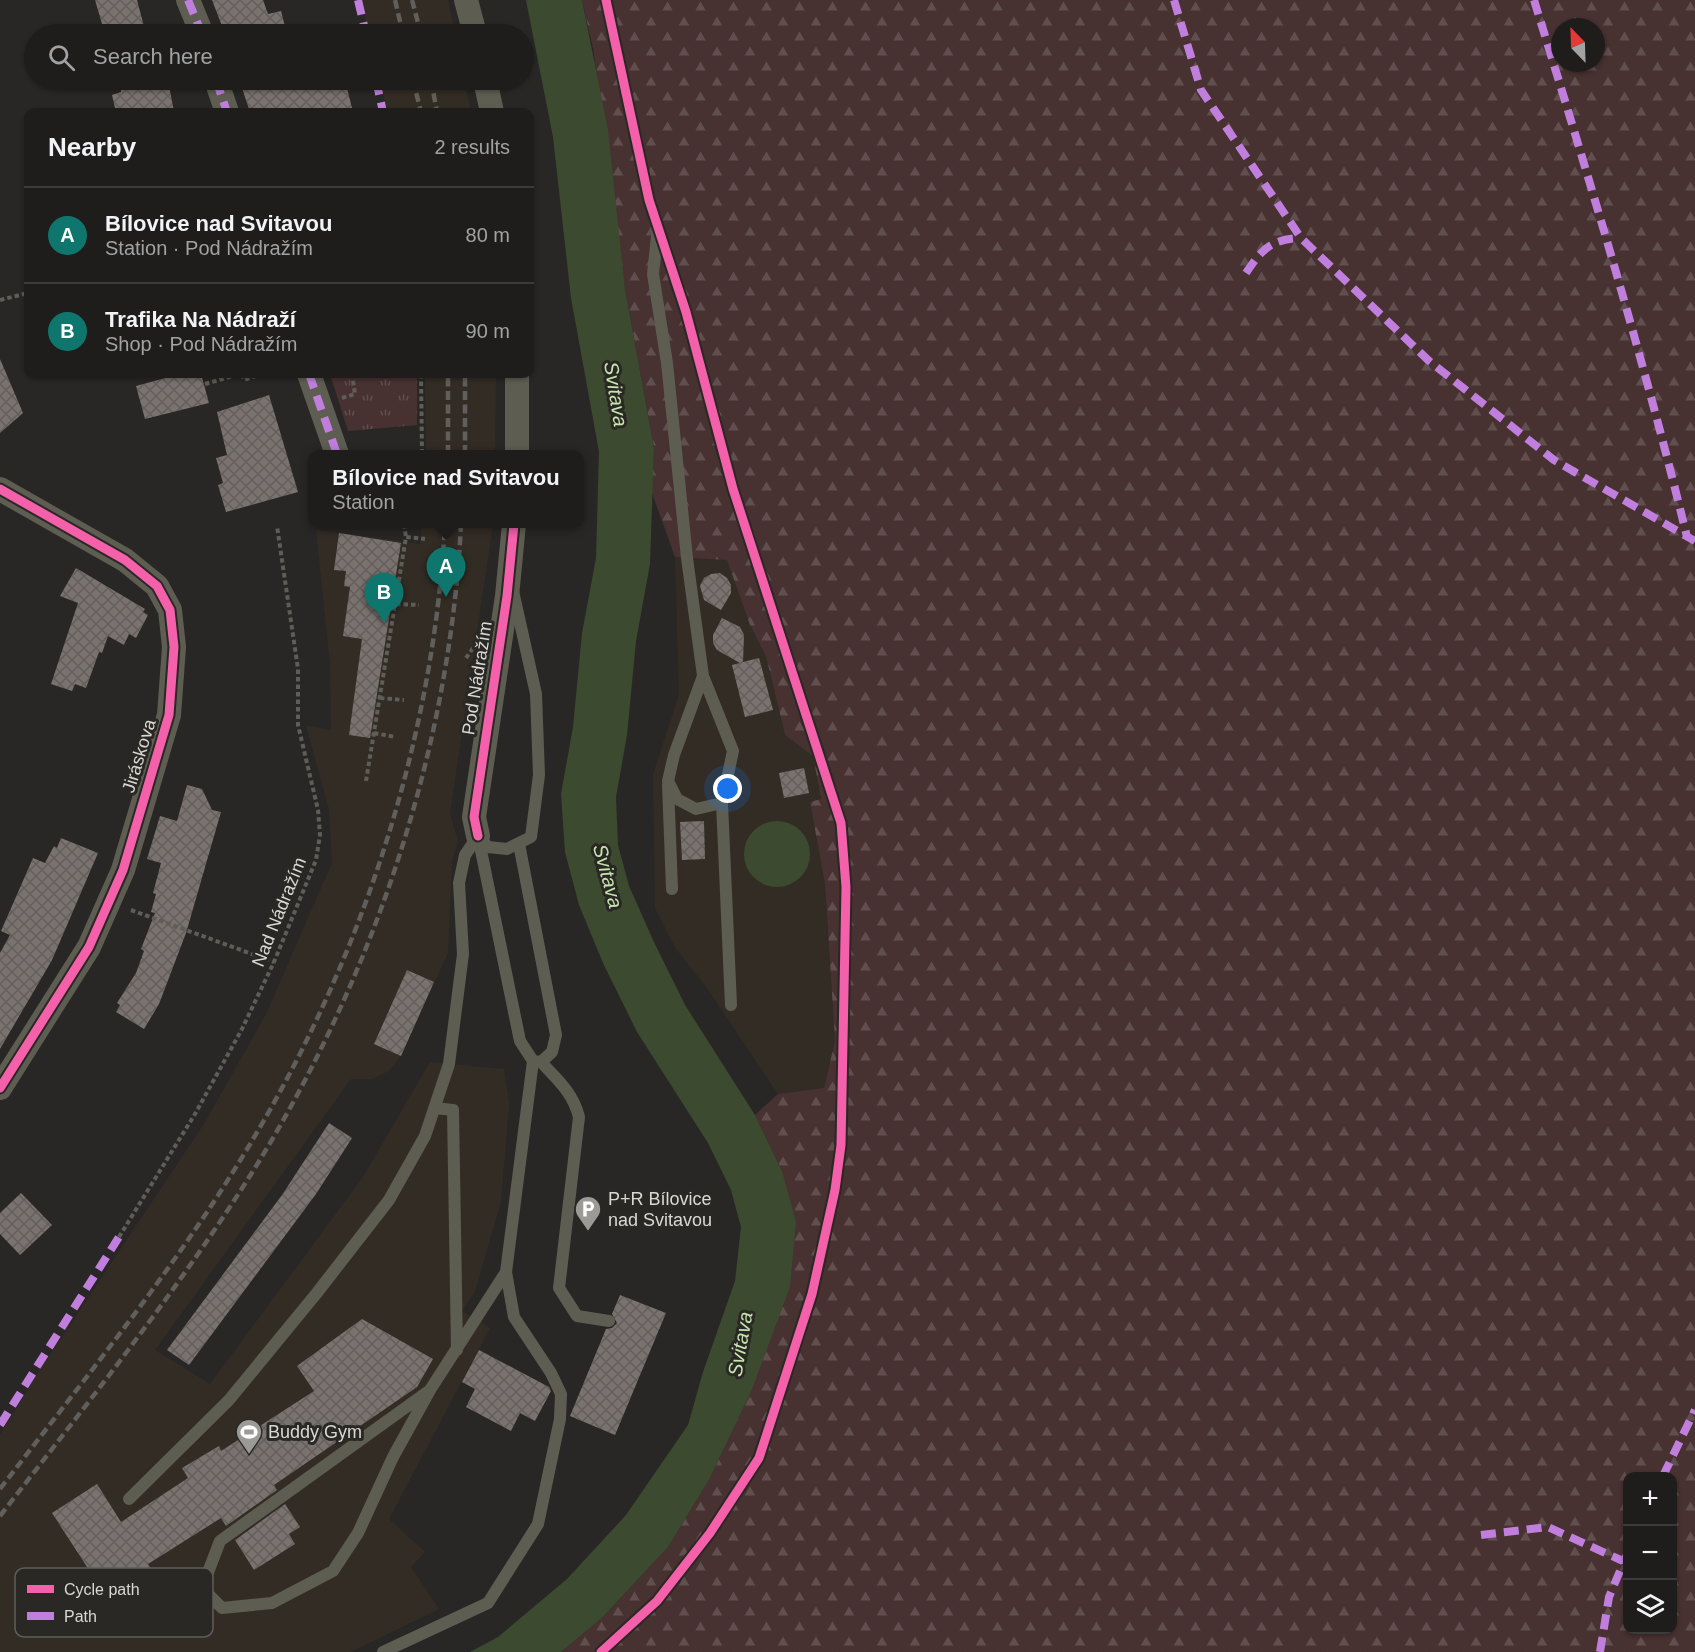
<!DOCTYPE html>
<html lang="en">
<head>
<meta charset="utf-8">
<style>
	:root { --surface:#1f1d1c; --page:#272625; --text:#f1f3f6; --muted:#a1a2a3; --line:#3c3b3b; --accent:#0f766e }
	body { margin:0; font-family:Helvetica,sans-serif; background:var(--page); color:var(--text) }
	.controls { position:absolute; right:18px; bottom:18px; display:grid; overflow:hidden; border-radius:12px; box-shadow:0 2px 4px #0004 }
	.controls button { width:54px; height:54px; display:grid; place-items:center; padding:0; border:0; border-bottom:2px solid var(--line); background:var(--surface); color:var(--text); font:30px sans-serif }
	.compass { position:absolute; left:1551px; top:18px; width:54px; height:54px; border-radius:50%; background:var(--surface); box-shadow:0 2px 4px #0004; rotate:337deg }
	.you { position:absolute; left:728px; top:789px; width:21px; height:21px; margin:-15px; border:4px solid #fff; border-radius:50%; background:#1a73e8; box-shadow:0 0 0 9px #1a73e833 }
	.badge { display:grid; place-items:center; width:39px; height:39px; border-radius:50%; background:var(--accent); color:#fff; font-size:20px; font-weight:700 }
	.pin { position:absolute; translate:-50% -50px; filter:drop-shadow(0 2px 3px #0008) }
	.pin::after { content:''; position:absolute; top:32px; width:21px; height:18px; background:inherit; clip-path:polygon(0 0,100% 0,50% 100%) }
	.popup { position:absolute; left:308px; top:450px; width:276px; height:78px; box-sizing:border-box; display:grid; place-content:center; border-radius:12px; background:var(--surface); filter:drop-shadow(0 2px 4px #0005); font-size:20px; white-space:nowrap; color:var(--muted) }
	.popup b { font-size:22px; color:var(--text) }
	.popup::after { content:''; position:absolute; left:50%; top:100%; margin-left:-12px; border:12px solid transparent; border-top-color:var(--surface) }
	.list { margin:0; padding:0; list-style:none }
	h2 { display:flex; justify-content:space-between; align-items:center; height:78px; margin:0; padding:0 24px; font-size:26px }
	h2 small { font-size:20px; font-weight:400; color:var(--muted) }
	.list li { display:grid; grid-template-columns:39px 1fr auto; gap:18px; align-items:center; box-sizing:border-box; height:96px; padding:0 24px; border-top:2px solid var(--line) }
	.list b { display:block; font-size:22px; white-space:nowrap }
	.list p { margin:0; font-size:20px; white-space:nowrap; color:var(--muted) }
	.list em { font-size:20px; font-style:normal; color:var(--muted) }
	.icon { flex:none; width:33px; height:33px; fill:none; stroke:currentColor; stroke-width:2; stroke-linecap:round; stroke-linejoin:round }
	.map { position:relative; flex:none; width:1695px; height:1652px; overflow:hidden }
	.search { position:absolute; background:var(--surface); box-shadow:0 2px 4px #0004; left:24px; top:24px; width:510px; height:66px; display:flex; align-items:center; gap:15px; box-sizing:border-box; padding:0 21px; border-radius:33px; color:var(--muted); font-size:22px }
	.panel { position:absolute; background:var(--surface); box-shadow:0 2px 4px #0004; left:24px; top:108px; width:510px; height:270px; border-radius:12px }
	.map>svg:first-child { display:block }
	.built { fill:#332c25 }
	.grass { fill:url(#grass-tufts) }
	.forest { fill:url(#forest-firs); fill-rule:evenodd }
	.water { fill:#3c4a30 }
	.building { fill:url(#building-cross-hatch) }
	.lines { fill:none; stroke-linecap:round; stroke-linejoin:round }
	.path { stroke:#5f5d57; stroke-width:4; stroke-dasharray:4.5 3; stroke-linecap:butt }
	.service { stroke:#5e5d52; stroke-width:12 }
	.minor { stroke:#5e5d52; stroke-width:24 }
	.rail { stroke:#605f5b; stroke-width:4.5; stroke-dasharray:9 4.5; stroke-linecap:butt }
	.quiet { stroke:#c07fdc; stroke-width:8; stroke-dasharray:15 8; stroke-linecap:butt }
	.cycleway-casing { stroke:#2a2824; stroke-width:13 }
	.cycleway { stroke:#f560ab; stroke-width:9 }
	.labels { text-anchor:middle; stroke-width:6; stroke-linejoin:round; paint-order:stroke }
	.street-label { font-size:18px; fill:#d9d8d5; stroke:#2a2824 }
	.poi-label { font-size:18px; fill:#d9d8d5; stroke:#2a2824; text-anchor:start }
	.water-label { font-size:20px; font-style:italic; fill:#c7e4ae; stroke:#2a2824 }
	.key { fill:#2a2824; stroke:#5f5d59; stroke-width:1.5 }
	.key-label { font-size:16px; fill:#d9d8d5 }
</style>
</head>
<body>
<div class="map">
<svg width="1695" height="1652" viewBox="0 0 1695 1652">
	<defs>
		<pattern id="grass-tufts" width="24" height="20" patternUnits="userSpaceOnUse" patternTransform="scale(1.5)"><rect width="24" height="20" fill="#473131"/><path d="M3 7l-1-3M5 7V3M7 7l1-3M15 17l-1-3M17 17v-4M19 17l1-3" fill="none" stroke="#614e4e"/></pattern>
		<pattern id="forest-firs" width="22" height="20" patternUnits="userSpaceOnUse" patternTransform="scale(1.5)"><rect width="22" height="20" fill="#473131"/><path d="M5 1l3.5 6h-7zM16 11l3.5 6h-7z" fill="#614e4e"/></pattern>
		<pattern id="building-cross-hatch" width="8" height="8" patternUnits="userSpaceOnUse" patternTransform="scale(1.5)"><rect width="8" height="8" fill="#7a726f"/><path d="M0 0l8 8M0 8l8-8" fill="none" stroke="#635e5c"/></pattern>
	</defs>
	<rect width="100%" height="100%" fill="#292725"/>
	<!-- built -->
	<path class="built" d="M361 0H448L455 34H369Z
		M380 80H464L471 112H387Z
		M425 374H496L495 454H426Z
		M422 524H493L450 813 458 842 452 860 448 953 401 1056 389 1071 372 1079H351L155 1350 210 1384 363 1177 430 1062 504 1069 509 1104 501 1202 475 1291 462 1311 490 1328 389 1519 425 1552 411 1567 439 1609 351 1652H0V1435L38 1373 204 1124 266 1014 332 863 329 809 306 726 331 730 330 663 316 530 420 544Z
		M675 557 727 560 750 625 766 656 785 735 813 756 821 799 810 802 825 884 835 1041 824 1088 778 1094 707 988 676 949 655 908 653 774 679 695Z"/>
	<!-- grass -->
	<path class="grass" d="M330 374H417V425L348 431Z"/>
	<!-- forest -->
	<path class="forest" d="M582 0H1695V1652H561L603 1617 668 1547 709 1480 751 1392 782 1171 755 1115 778 1094 824 1088 835 1041 825 884 810 802 821 799 813 756 785 735 766 656 750 625 727 560 675 557 652 493 654 448 625 289 593 48ZM1560 27H1596V63H1560ZM1628 1476H1672V1630H1628Z"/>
	<!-- water -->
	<path class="water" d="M526 0H582L608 130 625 289 654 448 650 564 636 641 627 735 616 797 618 845 629 886 653 940 685 1005 755 1115 782 1171 796 1222 790 1287 751 1392 709 1480 668 1547 603 1617 561 1652H470L498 1637 567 1579 626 1515 688 1425 703 1372 735 1281 741 1227 731 1190 708 1143 637 1032 603 963 579 905 565 852 561 794 573 727 582 633 596 558 599 452 571 298 553 137Z
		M744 854a33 33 0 1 1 66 0a33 33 0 1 1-66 0Z"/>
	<!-- building -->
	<path class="building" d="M95 0H137L146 34H105Z
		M212 0H263L268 14 281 11 287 34H220L219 27 222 26Z
		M123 80H168L174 112H116L112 95 121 92V88L125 87Z
		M258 80H345L353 112H250L241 85Z
		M0 359 23 413 0 433Z
		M180 374H201L209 403 145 419 136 386Z
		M269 395 298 492 226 512 218 485 223 483 216 458 227 455 217 412Z
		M339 533 401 543 370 738 349 735 362 639 343 636 350 587 344 586 346 571 334 570Z
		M76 568 145 609 143 612 148 615 136 638 129 634 124 645 108 636 102 653 99 652 86 688 75 684 72 691 51 684 78 603 60 596Z
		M720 573 727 578 731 585V593L721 610 704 600 700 586 704 578 711 574Z
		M722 618 740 627 744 635 743 662 759 658 773 710 745 717 732 665 740 663 717 650 713 643V635Z
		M804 768 809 793 784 798 779 773Z
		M187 785 202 789 212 810 221 812 186 933 159 1004 144 1029 116 1012 120 1005 117 1003 136 973 144 951 141 949 155 913 151 912 156 894 153 893 161 863 147 859 160 816 177 821Z
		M704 821 705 859 682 860 680 822Z
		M61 838 98 853 52 960 0 1049V953L10 935 1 931 33 858 45 863 54 846 57 848Z
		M407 970 434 982 401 1056 374 1044Z
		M329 1123 352 1138 316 1194 189 1365 167 1350 282 1195Z
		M21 1193 52 1225 20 1255 0 1234V1213Z
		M620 1295 666 1313 615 1435 570 1416 606 1329 612 1328 617 1323 612 1314Z
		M362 1319 433 1359 417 1387 274 1485 277 1490 226 1526 221 1518 148 1564 168 1596 124 1624 52 1513 97 1484 121 1522 188 1478 182 1468 219 1446 221 1451 314 1391 297 1366Z
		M479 1350 549 1387 551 1391 535 1421 520 1413 511 1431 466 1407 475 1389 462 1382Z
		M285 1504 300 1527 289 1534 295 1544 254 1570 235 1540Z"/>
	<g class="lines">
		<!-- path -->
		<path class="path" d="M0 300 28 293
			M242 374 244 380 262 374
			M421 374 422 454
			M205 384 240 374
			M342 398 355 394 352 374
			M404 524 406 537
			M396 604 419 605
			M466 658 473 648
			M380 698 404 700
			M374 733 395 737
			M366 781 406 537 425 539
			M131 910 274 962
			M119 1237 195 1114 242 1029 274 962 316 860 320 835 318 810 298 725V669L277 526"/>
		<!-- service -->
		<path class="service" d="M658 227 653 274 667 363 687 558 703 676 733 751 722 803 731 1005
			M703 676 674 755 668 781 677 799 696 809 722 803
			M668 785 672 889
			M478 836 520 1041 533 1061 541 1062 552 1052 556 1035 519 844
			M478 836 488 847 507 849 531 837 539 775 536 694 513 591
			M541 1062C558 1080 573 1093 579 1117L559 1288 577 1316 609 1321
			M435 1108 453 1110 457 1350
			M430 1390 393 1457 358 1533 333 1571 272 1603 222 1608 202 1588 220 1541 430 1390 506 1272
			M129 1499 229 1400 316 1294 389 1200 425 1136 449 1064 463 954 459 883 465 855 478 836
			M383 1652 488 1603 538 1524 560 1419 561 1394 551 1373 514 1317 506 1272 533 1061"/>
		<!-- minor -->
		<path class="minor" d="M188 0 202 34
			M466 0 475 34
			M216 80 227 112
			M485 80 492 112
			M309 374 337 454
			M517 374V454
			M0 489 125 560 157 586 170 610 174 647 169 715 123 870 89 947 0 1088
			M478 836 474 817 507 596 514 524"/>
		<!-- rail -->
		<path class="rail" d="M395 0 403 34
			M412 0 421 34
			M413 80 421 112
			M431 80 437 112
			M448 454V374
			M465 454V374
			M0 1489C91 1370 188 1253 263 1122 367 942 434 732 445 524
			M0 1516C89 1401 181 1287 258 1163 375 972 450 748 461 524"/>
		<!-- quiet -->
		<path class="quiet" d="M188 0 202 34
			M358 0 366 34
			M1174 0 1201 90 1301 238 1428 360 1554 460 1695 541
			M1534 0C1589 178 1643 356 1687 537
			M216 80 227 112
			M376 80 383 112
			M1246 273C1262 249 1271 239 1301 238
			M309 374 337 454
			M0 1425 119 1237
			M1663 1476 1695 1410
			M1481 1535 1548 1527 1623 1561
			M1600 1652 1609 1597 1628 1552"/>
		<!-- cycleway casing -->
		<g class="cycleway-casing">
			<path id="cycleway" d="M0 489 125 560 157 586 170 610 174 647 169 715 123 870 89 947 0 1088
				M478 836 474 817 507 596 514 524
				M601 1652 657 1601 710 1533 759 1458 812 1294 835 1190 841 1145 846 887 841 823 733 489 686 312 649 200 606 0"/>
		</g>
		<!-- cycleway -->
		<use href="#cycleway" class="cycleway"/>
	</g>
	<!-- icons -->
	<defs>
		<g id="parking-pin" transform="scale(1.35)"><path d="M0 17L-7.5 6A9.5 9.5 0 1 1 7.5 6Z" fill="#9b9a97" stroke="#2a2824"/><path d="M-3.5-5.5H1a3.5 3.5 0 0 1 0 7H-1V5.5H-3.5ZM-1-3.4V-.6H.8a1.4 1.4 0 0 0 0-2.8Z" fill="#fff"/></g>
		<g id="stadium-pin" transform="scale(1.35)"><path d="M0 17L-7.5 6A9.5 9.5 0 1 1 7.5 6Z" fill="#9b9a97" stroke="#2a2824"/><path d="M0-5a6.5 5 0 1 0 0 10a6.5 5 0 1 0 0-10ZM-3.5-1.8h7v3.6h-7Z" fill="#fff"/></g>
	</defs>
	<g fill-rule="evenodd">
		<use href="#parking-pin" x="588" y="1209"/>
		<use href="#stadium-pin" x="249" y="1432"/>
	</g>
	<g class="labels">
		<!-- street labels -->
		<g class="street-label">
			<text transform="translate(477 678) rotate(-81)" y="6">Pod Nádražím</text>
			<text transform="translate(139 756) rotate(-73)" y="6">Jiráskova</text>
			<text transform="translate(279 912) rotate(-68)" y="6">Nad Nádražím</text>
		</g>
		<!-- poi labels -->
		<g class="poi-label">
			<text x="608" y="1205">P+R Bílovice<tspan x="608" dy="21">nad Svitavou</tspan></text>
			<text x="268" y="1438">Buddy Gym</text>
		</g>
		<!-- water labels -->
		<g class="water-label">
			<text transform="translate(616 394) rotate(81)" y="7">Svitava</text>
			<text transform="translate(608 876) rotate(75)" y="7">Svitava</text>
			<text transform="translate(740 1344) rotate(-80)" y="7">Svitava</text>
		</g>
	</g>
	<!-- legend -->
	<rect x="15" y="1568" width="198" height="69" rx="9" class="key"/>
	<rect x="27" y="1585" width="27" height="8" fill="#f560ab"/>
	<rect x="27" y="1612" width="27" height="8" fill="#c07fdc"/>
	<g class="key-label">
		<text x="64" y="1595">Cycle path</text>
		<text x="64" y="1622">Path</text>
	</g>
</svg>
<div class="controls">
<button>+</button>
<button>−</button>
<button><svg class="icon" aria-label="layers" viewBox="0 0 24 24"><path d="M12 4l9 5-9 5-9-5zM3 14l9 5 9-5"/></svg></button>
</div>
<svg class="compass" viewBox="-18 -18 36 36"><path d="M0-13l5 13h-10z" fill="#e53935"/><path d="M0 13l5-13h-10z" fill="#a1a2a3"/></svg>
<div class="you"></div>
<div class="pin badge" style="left:446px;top:597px">A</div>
<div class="popup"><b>Bílovice nad Svitavou</b>Station</div>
<div class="pin badge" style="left:384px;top:623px">B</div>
<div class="search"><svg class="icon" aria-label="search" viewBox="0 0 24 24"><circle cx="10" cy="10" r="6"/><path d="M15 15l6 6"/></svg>Search here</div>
<section class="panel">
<h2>Nearby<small>2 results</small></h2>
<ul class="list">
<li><span class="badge">A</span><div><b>Bílovice nad Svitavou</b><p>Station · Pod Nádražím</p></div><em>80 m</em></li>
<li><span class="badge">B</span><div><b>Trafika Na Nádraží</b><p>Shop · Pod Nádražím</p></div><em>90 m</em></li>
</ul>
</section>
</div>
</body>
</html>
